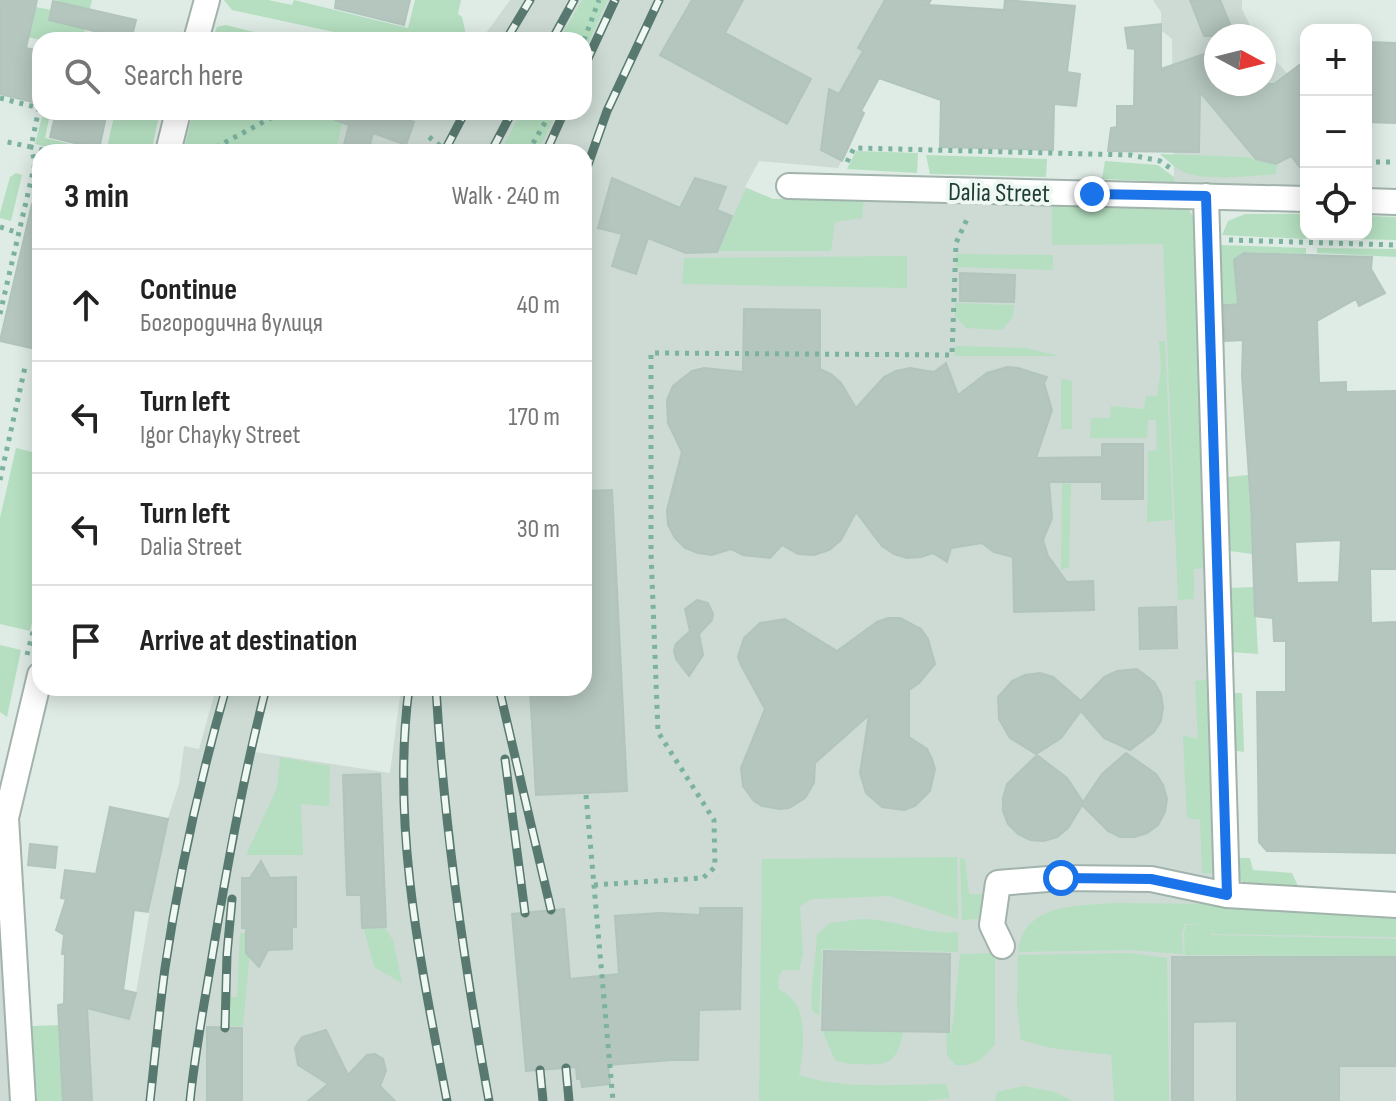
<!DOCTYPE html>
<html lang="en">
<head>
<meta charset="utf-8">
<style>
	:root { --surface:#fff; --page:#f6f6f6; --text:#222; --muted:#767676; --line:#e0e0e0 }
	body { margin:0; font-family:"Sofia Sans Condensed",sans-serif; background:var(--page); color:var(--text) }
	.controls { position:absolute; right:24px; top:24px; display:grid; overflow:hidden; border-radius:16px; box-shadow:0 4px 20px #0003 }
	.controls button { width:72px; height:72px; display:grid; place-items:center; padding:0; border:0; border-bottom:2px solid var(--line); background:var(--surface); color:var(--text); font:40px sans-serif }
	.compass { position:absolute; left:1204px; top:24px; width:72px; height:72px; border-radius:50%; background:var(--surface); box-shadow:0 4px 20px #0003; rotate:97deg }
	.stop { position:absolute; width:24px; height:24px; margin:-18px; border:6px solid #1a73e8; border-radius:50%; background:#fff }
	.stop.end { background:#1a73e8; border-color:#fff; box-shadow:0 2px 8px #0008 }
	.list { margin:0; padding:0; list-style:none }
	h2 { display:flex; justify-content:space-between; align-items:center; height:104px; margin:0; padding:0 32px; font-size:34px }
	h2 small { font-size:26px; font-weight:400; color:var(--muted) }
	.list li { display:grid; grid-template-columns:52px 1fr auto; gap:24px; align-items:center; box-sizing:border-box; height:112px; padding:0 32px; border-top:2px solid var(--line) }
	.list b { display:block; font-size:30px; white-space:nowrap }
	.list p { margin:0; font-size:26px; white-space:nowrap; color:var(--muted) }
	.list em { font-size:26px; font-style:normal; color:var(--muted) }
	.icon { flex:none; width:44px; height:44px; fill:none; stroke:currentColor; stroke-width:2; stroke-linecap:round; stroke-linejoin:round }
	.map { position:relative; flex:none; width:1396px; height:1101px; overflow:hidden }
	.search { position:absolute; background:var(--surface); box-shadow:0 4px 20px #0003; left:32px; top:32px; width:560px; height:88px; display:flex; align-items:center; gap:20px; box-sizing:border-box; padding:0 28px; border-radius:24px; color:var(--muted); font-size:30px }
	.panel { position:absolute; background:var(--surface); box-shadow:0 4px 20px #0003; left:32px; top:144px; width:560px; height:552px; border-radius:24px }
	.map>svg:first-child { display:block }
	.built { fill:#cddbd4 }
	.green { fill:#b5dfc0 }
	.building { fill:#b4c6be; stroke:#b1c5bc; stroke-width:2; fill-rule:evenodd }
	.lines { fill:none; stroke-linecap:round; stroke-linejoin:round }
	.minor-casing { stroke:#a1b3ac; stroke-width:28 }
	.path { stroke:#7cb2a0; stroke-width:5; stroke-dasharray:4 6; stroke-linecap:butt }
	.minor { stroke:#fff; stroke-width:24 }
	.rail-casing { stroke:#58796f; stroke-width:9 }
	.rail { stroke:#eff8f3; stroke-width:6; stroke-dasharray:18; stroke-linecap:butt }
	.route { stroke:#1a73e8; stroke-width:10 }
	.labels { text-anchor:middle; stroke-width:8; stroke-linejoin:round; paint-order:stroke }
	.street-label { font-size:26px; fill:#1e3d34; stroke:#eff8f3 }
</style>
</head>
<body>
<div class="map">
<svg width="1396" height="1101" viewBox="0 0 1396 1101">
	<rect width="100%" height="100%" fill="#dfebe5"/>
	<!-- built -->
	<path class="built" d="M510 0H582L559 40H481Z
		M608 0H923L862 110 864 113 838 168 759 161 745 187 773 199 1052 196 1194 218 1227 907 1396 918V1101H63L58 1005 136 993 163 833 179 784 184 746 199 749 216 688H270L255 752 390 773 401 688H584V152H538L557 112H584V53Z
		M1153 0H1242V9L1255 36H1216V84H1264V48L1306 94V187L1174 182 1172 39 1161 30V12Z
		M345 112H521L500 152H336Z
		M0 919 8 1041 12 1101H0Z"/>
	<!-- green -->
	<path class="green" d="M0 0 51 10 57 0H92L84 31 123 40H40L0 30Z
		M224 0H268L292 5 294 0 408 28 415 0H461L458 14 462 17 466 35 462 40H371L232 10Z
		M582 0H608L584 53V40H559Z
		M226 25 287 40H212L217 27Z
		M115 112H160L151 152H106Z
		M193 112H345L336 152H183Z
		M521 112H557L538 152H500Z
		M42 117 49 119 45 138 95 150V152H69L35 144Z
		M856 151 918 153 917 173 847 169Z
		M1160 154 1245 157 1277 165 1276 174C1253 176 1208 181 1186 173 1176 169 1168 161 1160 154Z
		M926 155 1047 159 1046 177 930 174Z
		M1105 161 1158 165 1174 177V182L1102 179Z
		M16 173 22 175 11 221 0 218V213L10 177Z
		M746 188 773 199 864 197 862 218 835 222 831 251H718Z
		M1052 196 1187 206 1194 218 1207 568 1194 569V599L1178 600 1163 244 1052 245Z
		M1245 214H1305L1306 239 1222 235 1228 221Z
		M1366 216 1396 217V240L1315 238V234H1366Z
		M1220 245 1306 248V254L1242 252 1234 260 1238 303 1220 304Z
		M1317 248 1396 249V257L1317 253Z
		M956 254 1053 255V270L956 267Z
		M907 256V288L682 284 684 258Z
		M955 303 1014 305 1013 317 1002 330 966 328 955 316Z
		M1159 341H1165L1173 520 1147 522 1148 451 1157 450 1156 420H1148L1147 438H1090L1091 418H1110L1111 406 1144 409 1146 396H1157L1161 369Z
		M955 346 1026 348 1060 356H955Z
		M1061 379 1072 381V429H1061Z
		M16 448 40 454V590L30 631 0 624V518Z
		M1249 475 1252 554 1230 551 1228 477Z
		M1062 483 1071 484 1069 567 1061 570Z
		M1255 587 1254 615 1256 616 1258 654 1231 652 1230 588Z
		M0 645 21 650 7 717 0 712Z
		M1210 679 1216 874 1202 873 1200 820 1187 818 1183 735 1198 739 1195 681Z
		M1232 693H1242L1244 752 1232 750Z
		M280 757 330 766 329 806 301 804 303 855H246L277 788Z
		M957 857 958 919 890 896 812 899 800 906 803 953 799 970H782L778 981 779 989C787 994 794 999 798 1008 806 1026 803 1057 799 1075 845 1090 898 1084 946 1084L950 1098 925 1101H759L762 859Z
		M960 858 965 859 969 893 975 895 993 891 992 915 979 919 962 920Z
		M1236 858H1250L1253 870 1292 873 1298 886 1246 884 1238 879Z
		M1115 903 1214 904 1396 918V937L1212 934V929L1211 935 1396 939V956L1185 955 1184 933 1186 925H1207L1185 924 1182 933 1183 954 1128 950 1018 952C1023 903 1077 906 1115 903Z
		M863 919C896 919 927 936 958 932V952L822 949 819 1016 812 1010C810 989 816 958 817 934L830 923Z
		M385 928 393 940 402 983 374 967 364 929Z
		M240 933H246V950L250 951 243 1026H229V997H237Z
		M995 953V1044C984 1059 974 1067 955 1065L947 1055 946 1033H951L953 1022 960 954Z
		M1129 953 1167 958 1169 1101H1114L1111 1055 1051 1048 1021 1040 1017 1008 1018 955Z
		M59 1025 63 1101H37L32 1026Z
		M822 1030 903 1032C897 1061 890 1066 862 1064 852 1064 844 1064 835 1060Z
		M1024 1086 1055 1092 1073 1101H995L997 1092Z"/>
	<!-- building -->
	<path class="building" d="M0 0H37L26 48 40 51V104L0 94Z
		M336 0H410L404 25 335 8Z
		M692 0H743L725 33 811 79 787 124 660 55Z
		M885 0H931L928 5 1004 10 1005 0 1075 6 1067 72 1080 74 1076 106 1054 104 1053 150 940 147 941 100 879 78 861 111 864 113 842 161 821 150 829 89 839 94 863 51 858 48Z
		M1190 0H1220L1235 36H1204Z
		M53 1 136 20 131 40 49 20Z
		M1161 24V69L1216 50V84H1274L1306 60V175L1291 156 1276 164 1256 159 1200 92 1199 152 1108 151 1111 128 1117 127V106H1134L1135 49 1128 48 1125 28Z
		M1366 42 1396 43V123L1366 122Z
		M56 112H107L99 149 50 137Z
		M322 112H382L414 122 406 145 373 133 368 152H342L349 125 322 115Z
		M612 178 680 208 695 178 726 187 717 210 732 216 717 252 686 253 648 238 636 274 612 266 622 234 598 228Z
		M32 204 40 205V350L0 341Z
		M1243 253 1372 257 1371 269 1385 293 1359 306 1356 299 1317 321 1319 383 1346 382V392L1396 391V569H1370L1371 623 1396 622V853L1267 851 1259 842 1257 692H1286V641H1274L1273 618 1255 616 1251 505 1242 376 1243 340 1225 341 1224 305 1238 304 1234 260ZM1341 540 1339 582 1297 583 1295 542Z
		M960 273 1015 275 1014 302 960 301Z
		M744 309 820 310V369L831 374 841 383 856 408 884 377 896 371 910 368 934 372 946 363 958 395 987 373 1007 367 1018 368 1047 377 1044 383 1052 410 1036 458 1102 457V444H1143V499H1102V482H1049L1052 518 1043 540 1048 556 1067 582 1093 581 1094 610 1014 612 1013 557 994 552 982 543 951 548 947 562 933 553 921 557 907 558 894 554 882 546 856 512 841 540 829 550 814 555 798 554 782 545 770 558 743 555 731 549 712 555 698 553 685 548 675 538 668 525 667 510 682 452 668 423 667 400 673 386 692 371 704 368 743 372Z
		M612 490 627 791 536 795 530 688H584V491Z
		M697 600 708 603 713 614 712 620 699 634 703 655 689 676 676 659 674 650 676 644 690 631 685 609Z
		M1176 607 1177 648 1140 649 1139 608Z
		M888 618H900L921 629 928 639 935 664 919 683 909 690V737L927 749 932 759 935 769 930 791 915 806 904 810 882 807 866 793 860 773 869 715 815 763 814 783 805 798 789 808 780 809 762 806 754 801 743 786 741 768 765 709 741 665 738 657 744 638 760 623 785 619 837 651 877 622Z
		M1137 669 1154 682 1161 694 1163 707 1161 721 1154 732 1130 750 1104 738 1081 711 1061 738 1036 754 1010 738 999 719 998 697 1012 681 1025 675 1040 673 1053 677 1081 701 1104 677 1117 671Z
		M1126 753 1156 774 1163 785 1167 799 1165 812 1158 825 1147 833 1134 837H1120L1108 831 1082 805 1068 828 1057 837 1044 841 1030 840 1018 834 1008 824 1003 811V798L1007 784 1037 755 1067 778 1083 802 1102 774Z
		M380 774 386 927 362 928 361 895H347L343 775Z
		M110 807 168 819 148 912 134 910 123 990 136 993 129 1019 87 1008 92 1101H63L58 1005 64 1004 65 954H62L64 935 56 930 66 899 61 898 65 870 96 874Z
		M30 844 57 847 55 868 28 865Z
		M261 861 270 878 296 877V927H292V949L268 950 259 967 246 953V928H242V878H250Z
		M700 908H742L740 1009 699 1010 698 1060H672L608 1065 610 1084 582 1087 581 1079H577L576 1067 526 1071 512 914 564 909 570 979 619 974 615 916 659 913 700 915Z
		M824 951 950 954 949 1032 822 1030Z
		M1172 957H1396V1066H1339V1101H1237V1021L1193 1022V1101H1172Z
		M207 1027 242 1028V1101H207Z
		M326 1030 348 1075 367 1055 375 1054 383 1059 386 1071 380 1086 395 1101H308L328 1084 298 1065 295 1048 302 1037Z"/>
	<g class="lines">
		<!-- minor casing -->
		<g class="minor-casing">
			<path id="minor" d="M196 40 207 0
				M168 152 178 112
				M789 186 1306 199
				M1206 196 1227 895
				M1366 201 1396 202
				M1002 946 992 925 998 883 1061 878 1151 879 1227 895 1396 905
				M23 1101 6 818 40 675"/>
		</g>
		<!-- path -->
		<path class="path" d="M584 40 599 0
			M0 98 39 108 31 147 3 141
			M429 137 448 152
			M207 152 282 112
			M528 152 551 112
			M847 162 854 148 1131 155 1160 161 1173 170
			M1366 162H1396
			M0 227 19 233
			M1229 240 1396 245
			M0 314 35 163 31 147 50 152
			M0 480 25 367
			M27 655 40 604
			M586 795 613 1101
			M594 885 703 878 715 867 714 820 658 732 651 553V353L952 355 956 243 969 215"/>
		<!-- minor -->
		<use href="#minor" class="minor"/>
		<!-- rail casing -->
		<g class="rail-casing">
			<path id="rail" d="M506 40 530 0
				M552 40 574 0
				M584 67 615 0
				M444 152 465 112
				M491 152 512 112
				M546 152 564 112
				M584 176 607 111 659 0
				M409 688C391 827 421 965 447 1101
				M436 688C444 827 464 964 489 1101
				M499 688 551 910
				M505 759 525 913
				M225 1028 227 954 232 899
				M566 1068 569 1101
				M540 1070 543 1101
				M150 1101C155 1057 159 1012 165 968 179 873 200 780 226 688
				M190 1101C195 1052 204 1005 212 957 227 866 243 777 266 688"/>
		</g>
		<!-- rail -->
		<use href="#rail" class="rail"/>
	</g>
	<g class="lines">
		<!-- route -->
		<path class="route" d="M1061 878 1151 879 1227 895 1206 196 1092 194"/>
	</g>
	<g class="labels">
		<!-- street labels -->
		<g class="street-label">
			<text transform="translate(999 192) rotate(1)" y="9">Dalia Street</text>
		</g>
	</g>
</svg>
<div class="controls">
<button>+</button>
<button>−</button>
<button><svg class="icon" aria-label="locate" viewBox="0 0 24 24"><circle cx="12" cy="12" r="6"/><path d="M12 2v4M12 18v4M2 12h4M18 12h4"/></svg></button>
</div>
<svg class="compass" viewBox="-18 -18 36 36"><path d="M0-13l5 13h-10z" fill="#e53935"/><path d="M0 13l5-13h-10z" fill="#767676"/></svg>
<div class="stop" style="left:1061px;top:878px"></div>
<div class="stop end" style="left:1092px;top:194px"></div>
<div class="search"><svg class="icon" aria-label="search" viewBox="0 0 24 24"><circle cx="10" cy="10" r="6"/><path d="M15 15l6 6"/></svg>Search here</div>
<section class="panel">
<h2>3 min<small>Walk · 240 m</small></h2>
<ul class="list">
<li><svg class="icon" aria-label="ahead" viewBox="0 0 24 24"><path d="M12 20V5M6 11l6-6 6 6"/></svg><div><b>Continue</b><p>Богородична вулиця</p></div><em>40 m</em></li>
<li><svg class="icon" aria-label="left" viewBox="0 0 24 24"><path d="M17 20v-9H6M10 6l-5 5 5 5"/></svg><div><b>Turn left</b><p>Igor Chayky Street</p></div><em>170 m</em></li>
<li><svg class="icon" aria-label="left" viewBox="0 0 24 24"><path d="M17 20v-9H6M10 6l-5 5 5 5"/></svg><div><b>Turn left</b><p>Dalia Street</p></div><em>30 m</em></li>
<li><svg class="icon" aria-label="arrive" viewBox="0 0 24 24"><path d="M6 21V4h12l-3 4 3 4H6"/></svg><div><b>Arrive at destination</b></div></li>
</ul>
</section>
</div>
</body>
</html>
